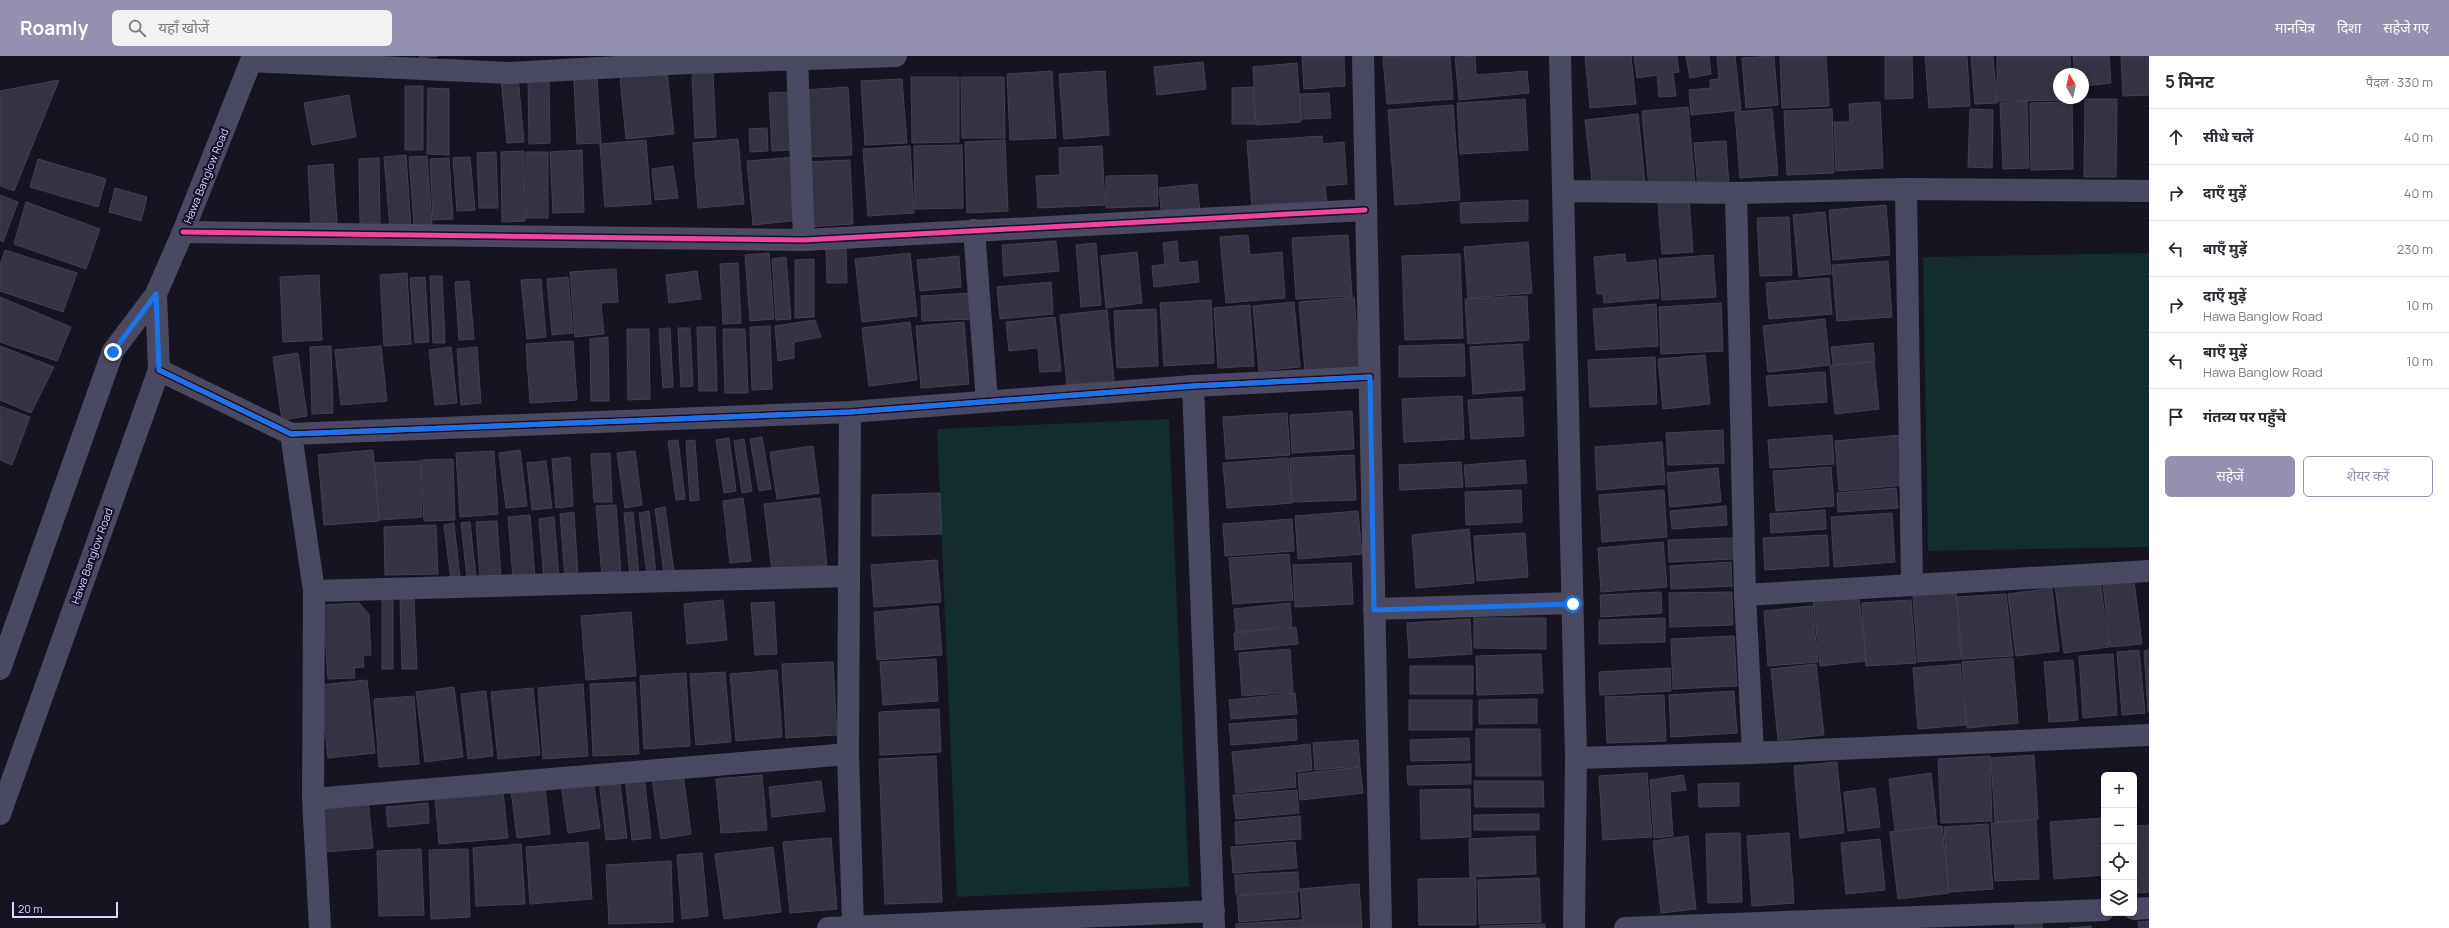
<!DOCTYPE html>
<html lang="hi">
<head>
<meta charset="utf-8">
<style>
	:root { --surface:#fff; --page:#f2f2f3; --text:#2b2b33; --muted:#7c7c81; --line:#e1e1e2; --accent:#9591b1 }
	body { margin:0; font-family:Manrope,"Noto Sans Devanagari",sans-serif; background:var(--page); color:var(--text) }
	.controls { position:absolute; right:12px; bottom:12px; display:grid; overflow:hidden; border-radius:6px; box-shadow:0 2px 6px #0003 }
	.controls button { width:36px; height:36px; display:grid; place-items:center; padding:0; border:0; border-bottom:1px solid var(--line); background:var(--surface); color:var(--text); font:20px sans-serif }
	.compass { position:absolute; left:2053px; top:12px; width:36px; height:36px; border-radius:50%; background:var(--surface); box-shadow:0 2px 6px #0003; rotate:352deg }
	.scale { position:absolute; left:12px; bottom:10px; width:106px; box-sizing:border-box; padding-left:4px; border:2px solid #d9d4ff; border-top:0; font-size:11px; line-height:14px; white-space:nowrap; color:#d9d4ff; -webkit-text-stroke:3px #130f26; paint-order:stroke }
	.stop { position:absolute; width:12px; height:12px; margin:-9px; border:3px solid #1a73e8; border-radius:50%; background:#fff }
	.stop.end { background:#1a73e8; border-color:#fff; box-shadow:0 1px 4px #0008 }
	.list { margin:0; padding:0; list-style:none }
	h2 { display:flex; justify-content:space-between; align-items:center; height:52px; margin:0; padding:0 16px; font-size:17px }
	h2 small { font-size:13px; font-weight:400; color:var(--muted) }
	.list li { display:grid; grid-template-columns:26px 1fr auto; gap:12px; align-items:center; box-sizing:border-box; height:56px; padding:0 16px; border-top:1px solid var(--line) }
	.list b { display:block; font-size:15px; white-space:nowrap }
	.list p { margin:0; font-size:13px; white-space:nowrap; color:var(--muted) }
	.list em { font-size:13px; font-style:normal; color:var(--muted) }
	.actions { display:flex; gap:8px; padding:12px 16px }
	.actions a { flex:1; padding:9px 0; border:1px solid var(--accent); border-radius:6px; text-align:center; font-size:14px; color:var(--accent) }
	.actions .main { background:var(--accent); color:#fff }
	.icon { flex:none; width:22px; height:22px; fill:none; stroke:currentColor; stroke-width:2; stroke-linecap:round; stroke-linejoin:round }
	.map { position:relative; flex:none; width:2149px; height:872px; overflow:hidden }
	header { display:flex; align-items:center; gap:24px; box-sizing:border-box; height:56px; padding:0 20px; background:var(--accent); color:#fff }
	header strong { font-size:19px }
	nav { display:flex; gap:22px; margin-inline-start:auto; font-size:14px }
	.search { width:280px; height:36px; background:var(--page); display:flex; align-items:center; gap:10px; box-sizing:border-box; padding:0 14px; border-radius:6px; color:var(--muted); font-size:15px }
	main { display:flex }
	aside { flex:1; background:var(--surface) }
	.map>svg:first-child { display:block }
	.green { fill:#132c2d }
	.building { fill:#343243; stroke:#433f54 }
	.lines { fill:none; stroke-linecap:round; stroke-linejoin:round }
	.minor { stroke:#4a4962; stroke-width:22 }
	.tertiary { stroke:#4a4962; stroke-width:22 }
	.cycleway-casing { stroke:#130f26; stroke-width:8 }
	.cycleway { stroke:#ed469a; stroke-width:5 }
	.route { stroke:#1a73e8; stroke-width:5 }
	.labels { text-anchor:middle; stroke-width:4; stroke-linejoin:round; paint-order:stroke }
	.street-label { font-size:11px; fill:#d9d4ff; stroke:#130f26 }
</style>
</head>
<body>
<header>
<strong>Roamly</strong>
<div class="search"><svg class="icon" aria-label="search" viewBox="0 0 24 24"><circle cx="10" cy="10" r="6"/><path d="M15 15l6 6"/></svg>यहाँ खोजें</div>
<nav><a>मानचित्र</a><a>दिशा</a><a>सहेजे गए</a></nav>
</header>
<main>
<div class="map">
<svg width="2149" height="872" viewBox="0 0 2149 872">
	<rect width="100%" height="100%" fill="#161421"/>
	<!-- green -->
	<path class="green" d="M2149 197V491L1928 495 1923 201Z
		M1169 363 1189 831 957 841 937 373Z"/>
	<!-- building -->
	<path class="building" d="M420 0H438L419 2Z
		M1302 0H1344L1345 30 1304 33Z
		M1398 0H1450L1453 43 1387 48 1383 1Z
		M1475 0 1476 19 1527 15 1529 37 1459 44 1455 1Z
		M1585 0H1631L1636 48 1590 52Z
		M1634 0H1677L1679 16 1673 17 1676 40 1659 41 1657 19 1637 22Z
		M1686 0H1709L1711 18 1690 22Z
		M1717 0H1735L1741 54 1691 59 1689 34 1710 32V24L1719 23Z
		M1774 0 1778 49 1746 52 1742 2Z
		M1780 0H1826L1829 50 1782 52Z
		M1885 0H1912L1913 42 1885 43Z
		M1925 0H1967L1970 50 1929 52Z
		M1971 0H1993L1997 47 1975 48Z
		M1997 0H2070L2071 18H2059V42L2072 44 1997 45Z
		M2073 0H2109L2111 27 2083 30V18H2075Z
		M2121 0H2149V39L2123 40Z
		M1203 6 1206 33 1157 39 1154 11Z
		M1297 7 1301 66 1256 69 1253 11Z
		M1052 15 1056 82 1010 84 1007 18Z
		M1105 15 1109 79 1064 83 1059 18Z
		M667 16 674 78 626 83 620 21Z
		M713 17 716 81 695 82 692 19Z
		M518 21 524 86 507 87 501 22Z
		M528 21H549L550 87 529 88Z
		M911 21H959V86L912 87Z
		M961 21H1004L1005 82H962Z
		M597 22 601 87 577 88 574 23Z
		M902 23 907 87 865 89 861 25Z
		M59 24 14 135 0 130V35Z
		M405 30H423V94H405Z
		M848 31 852 99 808 101 804 34Z
		M1253 31 1255 68H1232V32Z
		M428 32 449 33V99L427 98Z
		M793 36 795 94 772 95 769 37Z
		M1329 37 1331 62 1301 63 1300 38Z
		M349 39 356 81 312 89 304 47Z
		M1525 43 1528 94 1460 98 1457 47Z
		M2085 43H2117L2116 121H2084Z
		M2027 45 2029 112 2003 113 2000 47Z
		M1880 46 1883 112 1836 115 1834 66H1850L1849 48Z
		M2072 46 2073 113 2031 114 2030 47Z
		M1453 49 1460 144 1395 149 1388 54Z
		M1688 51 1695 129 1649 133 1642 55Z
		M1772 53 1778 119 1740 122 1735 56Z
		M1832 53 1834 117 1787 119 1784 55Z
		M1970 53 1993 54 1992 112 1968 111Z
		M1638 58 1645 127 1593 133 1585 64Z
		M767 72 768 95 750 96 749 73Z
		M1322 80 1323 88 1344 86 1347 128 1325 130 1327 148 1252 153 1247 85Z
		M738 83 744 148 698 152 693 87Z
		M646 84 651 148 605 151 600 88Z
		M1005 84 1008 155 967 157 965 86Z
		M1726 85 1729 131 1698 133 1694 87Z
		M962 89 963 152 915 153 914 90Z
		M910 90 914 157 868 160 863 93Z
		M1102 90 1105 149 1038 152 1036 120 1060 119 1059 92Z
		M582 94 584 156 553 157 550 96Z
		M524 95 525 165 502 166 501 96Z
		M496 96 498 152H479L477 97Z
		M526 96H548V162H526Z
		M406 99 411 170 390 172 384 101Z
		M427 100 432 168 414 169 409 101Z
		M470 101 475 154 457 155 453 102Z
		M796 101 801 164 753 169 747 105Z
		M379 102 380 167H360L359 103Z
		M449 102 453 163 433 164 430 103Z
		M38 103 106 123 98 151 30 131Z
		M850 104 853 168 808 171 805 106Z
		M333 108 337 167 311 168 308 110Z
		M673 110 678 142 655 144 652 113Z
		M1157 119 1158 150 1106 152V120Z
		M1197 128 1200 157 1162 161 1159 132Z
		M115 132 147 141 141 165 109 156Z
		M0 139 18 146 3 186 0 184Z
		M1528 144V165L1461 167 1460 147Z
		M1689 145 1693 196 1662 198 1658 147Z
		M26 146 100 173 86 213 14 188Z
		M1886 149 1890 199 1833 204 1829 154Z
		M1825 156 1831 218 1799 221 1793 159Z
		M1789 161 1792 219 1760 220 1757 162Z
		M1248 179 1250 199 1282 196 1285 242 1226 247 1220 181Z
		M1348 179 1352 240 1296 243 1292 182Z
		M1056 185 1059 215 1004 220 1002 189Z
		M1177 185 1179 207 1197 205 1199 226 1154 231 1152 210 1165 208 1163 187Z
		M1528 186 1532 237 1468 242 1464 191Z
		M1096 187 1101 249 1081 251 1076 189Z
		M846 189 847 227H827L826 190Z
		M5 194 77 217 63 256 0 235V209Z
		M1137 196 1142 247 1106 252 1101 200Z
		M769 197 774 263 750 265 745 199Z
		M910 197 917 260 862 266 855 203Z
		M1460 198 1463 282 1405 284 1402 200Z
		M1625 198 1626 207 1656 204 1659 242 1604 247 1603 238H1597L1594 201Z
		M1713 199 1716 241 1662 244 1659 203Z
		M959 200 961 231 920 235 917 204Z
		M786 201 791 263 776 264 772 203Z
		M814 203V261L795 262V204Z
		M1888 205 1892 261 1837 265 1832 209Z
		M738 207 741 267 723 268 720 208Z
		M616 213 618 246 601 247 604 278 575 281 570 216Z
		M697 215 701 243 669 247 666 219Z
		M407 217 411 288 384 290 380 219Z
		M319 219 322 284 283 286 280 221Z
		M430 220H442L445 287H433Z
		M425 221 429 286 415 287 410 222Z
		M568 221 573 277 552 279 547 223Z
		M1829 222 1832 258 1769 263 1766 227Z
		M541 223 546 281 527 283 521 224Z
		M469 225 474 283 459 284 455 226Z
		M1051 226 1053 258 1000 263 997 231Z
		M972 237 973 263 922 265 921 240Z
		M1527 240 1529 284 1468 288 1465 243Z
		M0 241 71 271 57 305 0 286Z
		M1354 241 1360 311 1305 315 1299 246Z
		M1211 244 1214 307 1164 310 1160 247Z
		M1294 246 1300 311 1259 315 1253 250Z
		M1721 247 1723 295 1661 298 1659 251Z
		M1656 248 1658 290 1596 294 1593 253Z
		M1250 249 1254 310 1218 312 1214 252Z
		M1156 253 1158 310 1117 312 1114 255Z
		M1107 254 1114 324 1067 329 1060 259Z
		M1055 261 1061 315 1040 316 1038 292 1009 295 1006 266Z
		M1825 263 1830 309 1768 316 1763 270Z
		M815 264 821 281 794 286V302L778 305 775 270Z
		M910 266 917 324 869 330 862 272Z
		M964 266 969 328 921 332 916 270Z
		M770 270 772 333 752 334 750 271Z
		M697 271H715L717 335H699Z
		M670 272 673 331 663 332 659 273Z
		M678 272H690L693 330 681 331Z
		M627 273H649L650 343 628 344Z
		M723 273H745L748 337H725Z
		M608 281 609 345H591L590 283Z
		M573 285 577 344 530 347 526 288Z
		M1873 287 1875 305 1833 309 1831 291Z
		M1464 288 1465 320 1399 321V290Z
		M1522 288 1525 334 1473 338 1470 291Z
		M0 290 54 311 31 357 0 344Z
		M331 290 333 357 312 358 310 291Z
		M381 290 387 345 341 349 335 294Z
		M451 291 457 347 435 349 429 294Z
		M477 291 481 347 461 349 457 293Z
		M298 297 307 360 282 364 273 301Z
		M1705 299 1710 348 1663 353 1658 303Z
		M1655 301 1657 348 1590 351 1588 304Z
		M1874 306 1879 353 1835 358 1830 310Z
		M1825 316 1827 346 1769 350 1766 320Z
		M1462 340 1464 383 1404 386 1402 343Z
		M1522 341 1524 380 1471 383 1468 344Z
		M0 350 30 361 12 409 0 404Z
		M1352 355 1354 393 1292 397 1290 359Z
		M1287 357 1290 399 1226 403 1223 361Z
		M1723 374 1724 407 1668 409 1666 377Z
		M1832 379 1834 408 1770 412 1768 384Z
		M1901 379 1905 429 1839 435 1835 385Z
		M762 381 771 433 759 435 750 383Z
		M729 382 736 435 724 437 716 384Z
		M744 383 752 435 742 437 734 385Z
		M678 384 685 443 676 444 668 385Z
		M695 384 699 444 690 445 686 385Z
		M1662 386 1665 428 1597 434 1595 391Z
		M813 390 819 437 777 443 770 396Z
		M373 394 379 465 324 469 318 399Z
		M520 394 527 450 506 452 499 397Z
		M494 395 498 458 460 461 456 397Z
		M635 395 642 449 625 452 617 397Z
		M610 397 612 446H594L591 398Z
		M1354 399 1356 444 1292 446 1290 402Z
		M570 401 573 450 556 452 552 403Z
		M1288 402 1292 447 1227 452 1223 407Z
		M453 403 455 464 424 465 421 404Z
		M1525 404 1527 427 1466 431 1464 409Z
		M420 405 422 461 379 464 375 407Z
		M546 405 552 452 532 454 527 407Z
		M1461 406 1463 431 1400 434 1399 409Z
		M1831 411 1834 450 1776 455 1773 415Z
		M1718 412 1721 446 1670 451 1667 417Z
		M1896 432 1898 452 1838 456 1837 437Z
		M1521 434 1522 466 1466 469 1465 436Z
		M1664 434 1667 481 1602 486 1599 439Z
		M940 437 942 478 872 480V439Z
		M743 442 751 505 730 507 723 445Z
		M820 442 827 509 772 515 764 448Z
		M616 449 621 519 602 521 596 450Z
		M1726 450 1727 469 1672 473 1670 455Z
		M665 451 674 516 664 517 655 453Z
		M1825 454 1826 473 1771 477 1770 458Z
		M649 455 656 517 647 518 639 457Z
		M1358 455 1362 498 1298 503 1295 460Z
		M574 456 578 521 565 522 560 458Z
		M633 456 639 519 630 520 624 457Z
		M1892 457 1895 506 1834 511 1831 461Z
		M530 459 535 521 513 522 508 461Z
		M554 461 559 522 544 524 539 463Z
		M1292 463 1294 495 1225 500 1223 468Z
		M497 465 501 523 480 521 476 466Z
		M470 466 476 521 467 522 461 467Z
		M454 467 460 522 451 524 444 469Z
		M436 469 438 518 385 519 384 471Z
		M1469 473 1474 527 1416 532 1412 479Z
		M1525 477 1528 521 1477 525 1474 480Z
		M1827 479 1829 510 1765 514 1763 482Z
		M1733 482 1734 503 1669 506 1668 484Z
		M1663 486 1667 531 1601 536 1598 492Z
		M1289 498 1293 544 1233 548 1229 502Z
		M937 504 941 546 874 551 871 509Z
		M1731 506 1732 530 1671 533 1670 510Z
		M1351 507 1353 548 1295 551 1293 509Z
		M2100 524 2109 591 2064 597 2055 530Z
		M2134 525 2142 588 2110 591 2103 528Z
		M2052 532 2059 595 2016 600 2008 538Z
		M1661 536 1662 557 1601 561 1600 539Z
		M1732 536 1733 569 1670 571 1669 537Z
		M1956 537 1961 603 1918 606 1913 540Z
		M2006 538 2013 600 1962 603 1957 541Z
		M1859 539 1866 605 1820 610 1813 544Z
		M382 541H393V613H382Z
		M400 543H414L417 613H402Z
		M723 544 727 584 687 588 684 548Z
		M1911 544 1916 607 1866 610 1862 547Z
		M774 546 777 598 755 599 751 547Z
		M359 547 369 558 371 599H363L364 611 354 612 355 622 328 623 323 549Z
		M1290 547 1292 570 1236 576 1234 553Z
		M938 550 942 599 877 604 874 556Z
		M1812 550 1818 606 1768 610 1764 555Z
		M631 556 636 620 586 624 581 560Z
		M1474 562H1546V593L1474 592Z
		M1665 562V586L1599 588V564Z
		M1470 563 1472 598 1409 602 1407 567Z
		M1296 571 1298 588 1235 594 1234 577Z
		M1734 580 1737 630 1673 633 1671 583Z
		M1290 593 1293 636 1242 640 1239 597Z
		M2139 594 2145 657 2122 659 2117 596Z
		M2149 594V656H2148L2144 595Z
		M1541 598 1543 637 1477 639 1476 600Z
		M2113 598 2117 659 2083 662 2079 600Z
		M2013 602 2018 667 1967 672 1962 606Z
		M936 603 938 645 883 649 880 606Z
		M2073 604 2078 664 2049 666 2044 606Z
		M833 606 837 679 786 682 782 608Z
		M1816 608 1824 679 1778 684 1771 613Z
		M1960 608 1966 669 1918 673 1913 612Z
		M1410 610H1473V638H1410Z
		M1670 612 1671 635 1600 639 1599 616Z
		M777 614 782 681 736 685 730 618Z
		M725 616 731 686 696 689 690 618Z
		M686 617 690 690 644 693 640 620Z
		M367 624 375 697 328 702 320 629Z
		M635 626 639 698 593 700 590 628Z
		M583 628 588 700 543 703 538 632Z
		M454 631 463 701 425 706 416 636Z
		M533 632 540 699 498 703 491 636Z
		M486 635 493 700 468 703 461 638Z
		M1734 635 1737 677 1671 681 1669 639Z
		M1295 637 1297 658 1231 663 1229 644Z
		M1664 639 1666 685 1607 687 1605 641Z
		M414 640 419 708 379 711 374 643Z
		M1537 643V667L1479 668V644Z
		M1409 644H1472V674H1409Z
		M939 653 941 696 880 699 879 656Z
		M1296 663 1297 684 1231 689 1229 668Z
		M1476 673H1540L1541 720H1476Z
		M1469 682 1470 704 1411 705 1410 684Z
		M1358 684 1360 710 1315 714 1313 687Z
		M1310 688 1312 714 1295 716 1296 731 1236 737 1232 696Z
		M2034 699 2038 763 1995 766 1991 702Z
		M936 700 942 846 885 848 879 703Z
		M1990 700 1992 765 1941 767 1938 703Z
		M1837 706 1844 777 1800 782 1794 710Z
		M1471 708V728L1408 729 1407 710Z
		M1360 711 1363 737 1300 744 1298 718Z
		M683 717 691 778 661 783 652 722Z
		M1647 717 1652 781 1603 784 1599 720Z
		M1931 717 1937 770 1895 775 1889 723Z
		M644 719 651 782 632 784 625 721Z
		M762 719 767 774 721 777 716 723Z
		M1683 719 1686 734 1670 736 1673 780 1654 782 1650 724Z
		M619 721 627 782 606 784 599 724Z
		M593 723 600 772 568 777 561 728Z
		M821 725 825 755 772 761 769 731Z
		M1474 725H1543L1544 751H1475Z
		M1739 727V750L1699 751 1698 728Z
		M545 730 550 778 517 782 511 734Z
		M1875 732 1880 771 1848 775 1844 736Z
		M1470 733 1471 781 1421 783 1420 734Z
		M1297 734 1299 757 1236 763 1233 739Z
		M503 736 508 782 439 788 435 741Z
		M368 743 373 792 325 796 321 748Z
		M428 747 429 767 388 771 386 751Z
		M1539 758V774H1474V759Z
		M1300 760 1301 783 1236 788 1235 766Z
		M2104 762V819L2054 823 2050 766Z
		M2036 764 2039 823 1995 825 1991 767Z
		M1988 768 1993 833 1949 836 1944 771Z
		M2149 769V836L2137 837 2134 770Z
		M1942 770 1949 837 1898 843 1890 776Z
		M1740 777 1742 846 1708 847 1706 778Z
		M1789 777 1794 847 1752 850 1747 780Z
		M1535 780 1536 818 1470 821 1469 783Z
		M1688 780 1696 853 1661 857 1653 785Z
		M831 782 837 853 790 857 783 786Z
		M1880 783 1885 834 1846 838 1841 787Z
		M588 786 592 843 530 848 526 791Z
		M1295 786 1297 812 1233 817 1231 791Z
		M521 788 525 848 476 850 473 792Z
		M773 791 781 856 724 863 715 798Z
		M421 793 424 859 379 860 377 795Z
		M468 793 470 861 431 863 429 794Z
		M702 797 708 860 682 863 677 799Z
		M671 805 673 866 609 868 606 809Z
		M1298 816 1299 835 1236 839 1235 819Z
		M1476 822V869H1419L1418 823Z
		M1539 822 1541 866 1479 868 1478 824Z
		M1359 828 1362 872H1303L1300 833Z
		M1297 836 1299 861 1239 866 1237 840Z
		M1302 864V872H1236V868Z
		M2149 865V872H2139L2138 866Z
		M2042 867V872H2015V869Z
		M1545 868V872H1480V870Z
		M2091 870V872H2069Z"/>
	<g class="lines">
		<!-- minor -->
		<path class="minor" d="M1363 0 1381 872
			M1560 0 1576 702 1574 872
			M797 4 804 184
			M251 5 510 17 689 7 896 0
			M1906 133 1912 529
			M1563 135 1736 137 1906 133 2149 135
			M1736 137 1745 539 1753 697
			M974 174 987 345
			M183 176 804 184 1365 154
			M159 314 291 378 850 356 1193 330 1370 321
			M1193 330 1214 872
			M850 356 848 698 853 871
			M291 378 314 535 313 743 320 872
			M314 535 849 520
			M1745 539 2149 515
			M1374 553 1573 547
			M1576 702 1753 697 2149 679
			M313 743 848 698
			M2134 853 2149 852
			M828 872 1214 855
			M1625 872 2104 854"/>
		<!-- tertiary -->
		<path class="tertiary" d="M0 613 113 295 156 238 183 176 253 0
			M0 758 159 314 156 238"/>
		<!-- cycleway casing -->
		<g class="cycleway-casing">
			<path id="cycleway" d="M183 176 804 184 1365 154
				M159 314 291 378 850 356 1193 330 1370 321"/>
		</g>
		<!-- cycleway -->
		<use href="#cycleway" class="cycleway"/>
	</g>
	<g class="lines">
		<!-- route -->
		<path class="route" d="M113 296 156 238 159 314 291 378 850 356 1194 330 1370 321 1374 554 1573 548"/>
	</g>
	<g class="labels">
		<!-- street labels -->
		<g class="street-label">
			<text transform="translate(206 120) rotate(-68)" y="4">Hawa Banglow Road</text>
			<text transform="translate(92 500) rotate(-70)" y="4">Hawa Banglow Road</text>
		</g>
	</g>
</svg>
<div class="controls">
<button>+</button>
<button>−</button>
<button><svg class="icon" aria-label="locate" viewBox="0 0 24 24"><circle cx="12" cy="12" r="6"/><path d="M12 2v4M12 18v4M2 12h4M18 12h4"/></svg></button>
<button><svg class="icon" aria-label="layers" viewBox="0 0 24 24"><path d="M12 4l9 5-9 5-9-5zM3 14l9 5 9-5"/></svg></button>
</div>
<svg class="compass" viewBox="-18 -18 36 36"><path d="M0-13l5 13h-10z" fill="#e53935"/><path d="M0 13l5-13h-10z" fill="#7c7c81"/></svg>
<div class="scale">20 m</div>
<div class="stop" style="left:1573px;top:548px"></div>
<div class="stop end" style="left:113px;top:296px"></div>
</div>
<aside>
<h2>5 मिनट<small>पैदल · 330 m</small></h2>
<ul class="list">
<li><svg class="icon" aria-label="ahead" viewBox="0 0 24 24"><path d="M12 20V5M6 11l6-6 6 6"/></svg><div><b>सीधे चलें</b></div><em>40 m</em></li>
<li><svg class="icon" aria-label="right" viewBox="0 0 24 24"><path d="M7 20v-9h11M14 6l5 5-5 5"/></svg><div><b>दाएँ मुड़ें</b></div><em>40 m</em></li>
<li><svg class="icon" aria-label="left" viewBox="0 0 24 24"><path d="M17 20v-9H6M10 6l-5 5 5 5"/></svg><div><b>बाएँ मुड़ें</b></div><em>230 m</em></li>
<li><svg class="icon" aria-label="right" viewBox="0 0 24 24"><path d="M7 20v-9h11M14 6l5 5-5 5"/></svg><div><b>दाएँ मुड़ें</b><p>Hawa Banglow Road</p></div><em>10 m</em></li>
<li><svg class="icon" aria-label="left" viewBox="0 0 24 24"><path d="M17 20v-9H6M10 6l-5 5 5 5"/></svg><div><b>बाएँ मुड़ें</b><p>Hawa Banglow Road</p></div><em>10 m</em></li>
<li><svg class="icon" aria-label="arrive" viewBox="0 0 24 24"><path d="M6 21V4h12l-3 4 3 4H6"/></svg><div><b>गंतव्य पर पहुँचे</b></div></li>
</ul>
<div class="actions"><a class="main">सहेजें</a><a>शेयर करें</a></div>
</aside>
</main>
</body>
</html>
